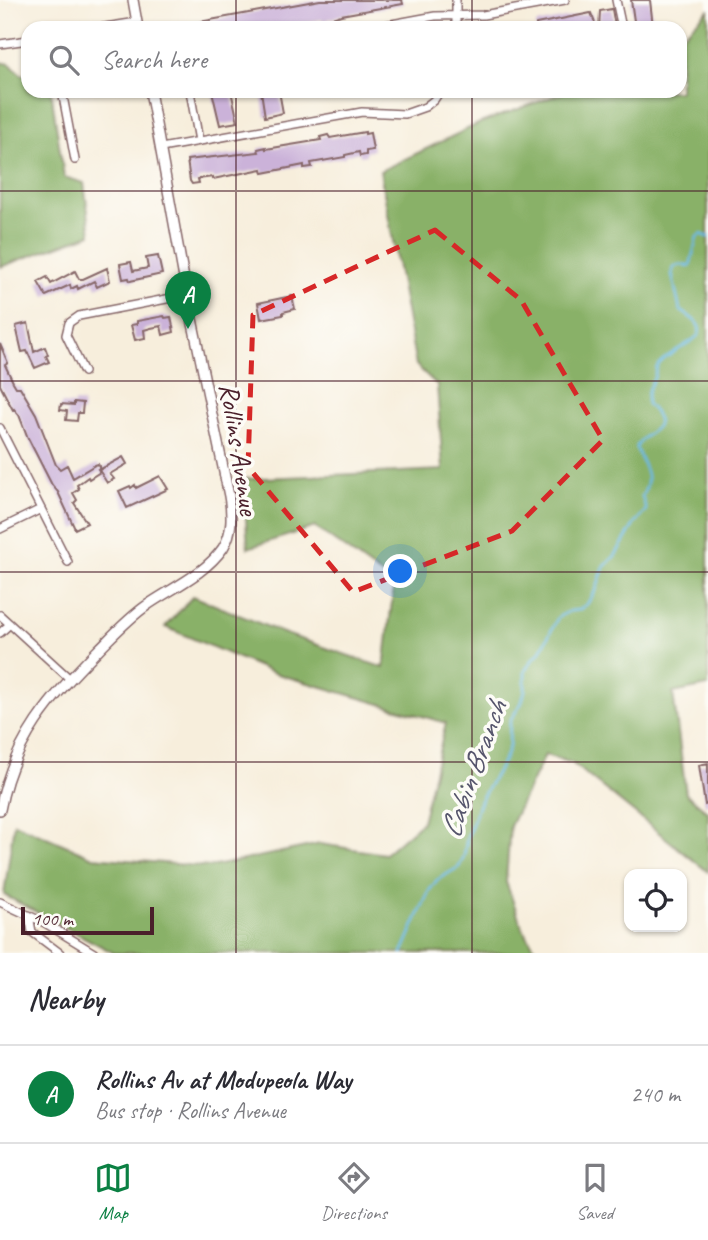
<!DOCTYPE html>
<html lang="en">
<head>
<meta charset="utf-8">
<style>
	:root { --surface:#fff; --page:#f2f2f3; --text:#2b2b33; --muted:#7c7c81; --line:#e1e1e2; --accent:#0b8043 }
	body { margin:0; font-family:Caveat,sans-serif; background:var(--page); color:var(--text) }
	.controls { position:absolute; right:21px; bottom:21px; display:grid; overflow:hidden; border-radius:14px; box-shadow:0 2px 5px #0004 }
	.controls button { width:63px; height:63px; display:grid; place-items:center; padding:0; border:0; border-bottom:2px solid var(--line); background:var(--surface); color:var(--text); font:35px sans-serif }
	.scale { position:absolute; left:21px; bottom:18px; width:133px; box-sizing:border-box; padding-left:7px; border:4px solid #4a1f2b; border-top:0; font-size:19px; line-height:24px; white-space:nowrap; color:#4a1f2b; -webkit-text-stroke:5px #fdfcf7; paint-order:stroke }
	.you { position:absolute; left:401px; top:572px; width:24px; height:24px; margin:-18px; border:5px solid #fff; border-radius:50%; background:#1a73e8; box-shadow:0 0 0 10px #1a73e833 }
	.badge { display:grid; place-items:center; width:46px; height:46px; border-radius:50%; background:var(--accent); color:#fff; font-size:23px; font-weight:700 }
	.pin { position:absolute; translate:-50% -58px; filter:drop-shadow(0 2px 4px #0008) }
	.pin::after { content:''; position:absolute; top:37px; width:24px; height:21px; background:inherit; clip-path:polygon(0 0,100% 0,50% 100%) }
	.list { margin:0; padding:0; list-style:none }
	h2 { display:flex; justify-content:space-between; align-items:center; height:91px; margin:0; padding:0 28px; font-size:30px }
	h2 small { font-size:23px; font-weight:400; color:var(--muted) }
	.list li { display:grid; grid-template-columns:46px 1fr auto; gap:21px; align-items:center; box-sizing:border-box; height:98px; padding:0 28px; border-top:2px solid var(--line) }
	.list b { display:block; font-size:26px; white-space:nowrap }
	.list p { margin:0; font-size:23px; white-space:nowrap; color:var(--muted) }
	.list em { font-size:23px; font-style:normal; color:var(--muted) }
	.icon { flex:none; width:38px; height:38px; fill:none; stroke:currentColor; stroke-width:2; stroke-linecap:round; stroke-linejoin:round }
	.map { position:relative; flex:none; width:708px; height:953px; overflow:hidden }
	.search { position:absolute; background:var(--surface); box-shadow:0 2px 5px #0004; left:21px; right:21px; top:21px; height:77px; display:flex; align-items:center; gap:18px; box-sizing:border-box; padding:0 24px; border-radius:21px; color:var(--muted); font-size:26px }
	.sheet { height:189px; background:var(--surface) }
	nav { display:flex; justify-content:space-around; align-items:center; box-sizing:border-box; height:98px; border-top:2px solid var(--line); background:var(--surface); font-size:19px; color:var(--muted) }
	nav a { display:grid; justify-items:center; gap:4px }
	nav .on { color:var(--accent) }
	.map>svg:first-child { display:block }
	.forest { fill:#89b168; stroke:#6a684a; stroke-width:2 }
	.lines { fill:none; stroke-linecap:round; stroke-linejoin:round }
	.stream { stroke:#6bbae6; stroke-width:2.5 }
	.building { fill:#cbb2d9 }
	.minor-casing { stroke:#876769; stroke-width:10 }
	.tertiary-casing { stroke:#876769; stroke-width:12 }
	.minor { stroke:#fff; stroke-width:7 }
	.tertiary { stroke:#fff; stroke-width:9 }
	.marked { fill:none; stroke:#d62828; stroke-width:5; stroke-dasharray:14 9; stroke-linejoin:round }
	.grid { fill:none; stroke:#4a1f2b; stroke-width:2; stroke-opacity:0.55 }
	.labels { text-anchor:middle; stroke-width:7; stroke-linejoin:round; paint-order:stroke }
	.street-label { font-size:28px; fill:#4a1f2b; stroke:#fdfcf7 }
	.water-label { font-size:30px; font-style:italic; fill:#56556c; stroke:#fdfcf7 }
</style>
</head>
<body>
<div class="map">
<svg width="708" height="953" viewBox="0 0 708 953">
	<rect width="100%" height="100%" fill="#fdfcf7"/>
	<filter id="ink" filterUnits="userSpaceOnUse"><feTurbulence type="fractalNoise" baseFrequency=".0143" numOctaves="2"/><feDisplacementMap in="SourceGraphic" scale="14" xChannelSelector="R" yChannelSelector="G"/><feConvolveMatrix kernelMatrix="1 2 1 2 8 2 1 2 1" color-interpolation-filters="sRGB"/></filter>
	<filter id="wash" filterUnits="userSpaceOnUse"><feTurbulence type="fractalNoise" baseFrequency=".00686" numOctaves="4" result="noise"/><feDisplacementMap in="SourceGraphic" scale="28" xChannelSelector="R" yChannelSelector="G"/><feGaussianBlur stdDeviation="1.57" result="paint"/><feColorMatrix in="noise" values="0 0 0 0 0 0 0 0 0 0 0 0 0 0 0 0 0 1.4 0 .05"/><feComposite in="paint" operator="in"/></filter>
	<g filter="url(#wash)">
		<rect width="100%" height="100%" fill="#f7eedc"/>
		<!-- forest -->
		<path class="forest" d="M708 10V686L673 693 686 794 708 812V872L572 763 545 755 510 826 506 882 523 929 538 953H114L4 895 14 823 93 857 210 867 320 844 385 854 422 822 446 723 274 673 165 627 193 596 283 633 384 668 394 584 315 527 248 548 243 479 443 470 437 385 416 365 380 171 480 123 568 91H680V38Z
			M0 62 10 64 22 75H28V91H51L64 177 84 183 91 234 0 267Z"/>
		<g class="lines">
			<!-- stream -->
			<path class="stream" d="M402 953 429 891 437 880 459 867 464 856 467 838 480 801 505 758 509 747 510 721 522 702 525 690V671L533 659 541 651 558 617 570 611 579 610 587 604 596 590 604 567 615 556 635 523 646 510 642 496C654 477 643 466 636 448 644 428 675 431 647 404 646 392 649 388 654 378 656 372 655 367 660 363 667 354 696 341 699 334 703 323 688 316 680 310L672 274 674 267 679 265 690 266 697 237 701 234 708 237"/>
		</g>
		<g id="blocks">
			<!-- building -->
			<path class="building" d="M320 0H402L403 4 341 15 323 21V19L271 28H189L188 24Z
				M631 0H650L653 27 635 28Z
				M612 9 615 26 599 28 600 11Z
				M591 13 597 28H536V24Z
				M212 91H231L238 122 220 125Z
				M261 91H279L283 113 265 117Z
				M365 132V134L370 133 373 150 366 151V155L360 156 359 152 345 155V157L311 163 312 167 304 168V165L263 173 262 169 213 179V177L198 179 199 183 192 184 190 181 187 160 259 152 258 149 266 147V149L321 140 320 137 328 135 330 138Z
				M158 256 162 274 130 281 129 278 123 279 120 264 131 262 133 271 148 268 146 258Z
				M107 268 110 281 97 287 94 281 78 289 77 286 71 289 70 285 46 296 38 282 47 277 51 284 75 271 79 279H83Z
				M292 296 295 309 283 312V315L261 319 258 303Z
				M164 316 165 318 171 317 174 332 163 335 161 326 151 328 144 330 145 338 135 340 131 325 137 324V321Z
				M28 323 34 352 45 347 48 355 46 356 49 362 35 368 27 351 22 352 16 326Z
				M0 344 8 363 5 365 13 382 16 387H20L36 414 56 465 60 469 67 465 73 478 95 465 98 464 100 468 98 469 100 472 89 479 88 477 77 485 79 489 73 493 77 500 74 503 87 523 75 529 58 492 52 485 28 438 19 415 14 409 13 410 0 385Z
				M74 402 83 403 82 413H78L77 421 66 420 67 411 60 410 61 404 74 405Z
				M123 457 127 464 110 474 114 479 107 483 99 470Z
				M160 476 168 489 127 508 119 491 130 486 131 488 135 485 136 488Z
				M708 763V804L705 805 699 765Z"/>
		</g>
	</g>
	<g filter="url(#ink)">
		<use href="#blocks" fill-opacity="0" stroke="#876769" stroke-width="2"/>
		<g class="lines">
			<!-- minor casing -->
			<g class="minor-casing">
				<path id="minor" d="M616 0 622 28
					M99 28 137 22
					M370 28 435 16 483 15 565 0
					M456 28V0
					M0 44 28 40
					M62 91 75 160
					M190 91 199 141
					M161 148 362 112 405 114 425 107 434 100 440 91
					M84 372 66 335 69 323 79 316 187 295
					M0 428 68 562
					M0 529 39 510
					M0 615 70 679
					M0 633 10 624
					M0 902 45 923 94 953
					M29 915 32 932 60 953"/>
			</g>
			<!-- tertiary casing -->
			<g class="tertiary-casing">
				<path id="tertiary" d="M133 0 138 28
					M0 810C13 739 50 699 99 649 114 634 129 618 146 606 172 588 205 574 223 548 233 532 232 514 229 496L187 295 150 91"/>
			</g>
			<!-- minor -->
			<use href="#minor" class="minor"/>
			<!-- tertiary -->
			<use href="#tertiary" class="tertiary"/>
		</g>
	</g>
	<!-- marked area -->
	<path class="marked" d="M435 230 521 300 603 440 512 531 353 592 248 467 253 315Z"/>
	<!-- grid -->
	<path class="grid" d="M236 0V28M472 0V28M236 91V953M472 91V953M0 191H708M0 381H708M0 572H708M0 762H708"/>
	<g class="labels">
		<!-- street labels -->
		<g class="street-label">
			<text transform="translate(240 449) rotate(81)" y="10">Rollins Avenue</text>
		</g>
		<!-- water labels -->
		<g class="water-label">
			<text transform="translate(473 769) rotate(-70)" y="10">Cabin Branch</text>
		</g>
	</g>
</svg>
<div class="controls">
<button><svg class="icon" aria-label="locate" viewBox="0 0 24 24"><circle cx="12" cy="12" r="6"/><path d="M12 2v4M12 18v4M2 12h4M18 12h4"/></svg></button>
</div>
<div class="scale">100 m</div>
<div class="you"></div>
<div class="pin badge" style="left:188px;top:329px">A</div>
<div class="search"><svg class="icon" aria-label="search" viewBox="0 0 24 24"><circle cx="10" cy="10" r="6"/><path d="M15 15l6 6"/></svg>Search here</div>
</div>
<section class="sheet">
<h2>Nearby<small></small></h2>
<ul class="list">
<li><span class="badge">A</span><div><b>Rollins Av at Modupeola Way</b><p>Bus stop · Rollins Avenue</p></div><em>240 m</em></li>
</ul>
</section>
<nav>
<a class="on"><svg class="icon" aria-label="map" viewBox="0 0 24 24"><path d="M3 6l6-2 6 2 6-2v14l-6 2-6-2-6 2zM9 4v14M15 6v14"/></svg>Map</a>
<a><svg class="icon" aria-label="directions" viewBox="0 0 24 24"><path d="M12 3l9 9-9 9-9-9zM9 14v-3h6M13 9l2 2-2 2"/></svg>Directions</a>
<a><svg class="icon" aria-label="saved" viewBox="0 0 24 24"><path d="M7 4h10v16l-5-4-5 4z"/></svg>Saved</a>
</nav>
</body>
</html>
